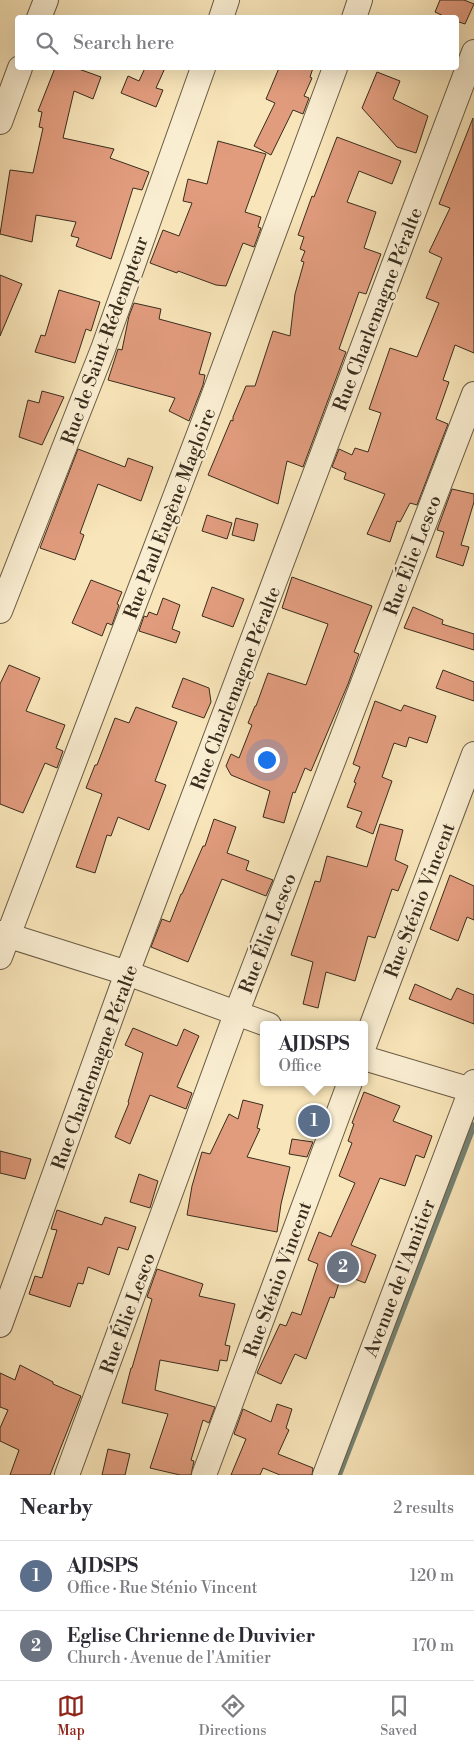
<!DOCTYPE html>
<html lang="en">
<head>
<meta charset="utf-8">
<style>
	:root { --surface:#fff; --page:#f2f2f3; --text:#2b2b33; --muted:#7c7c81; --line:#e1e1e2; --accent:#8f2418 }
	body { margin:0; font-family:"Libre Bodoni",serif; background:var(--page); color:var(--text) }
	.you { position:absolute; left:266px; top:759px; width:18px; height:18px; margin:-12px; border:4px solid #fff; border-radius:50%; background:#1a73e8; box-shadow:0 0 0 8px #1a73e833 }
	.badge { display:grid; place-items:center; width:32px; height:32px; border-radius:50%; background:var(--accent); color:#fff; font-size:16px; font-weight:700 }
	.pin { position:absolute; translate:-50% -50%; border:2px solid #fff; box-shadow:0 1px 5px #0006 }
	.popup { position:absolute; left:260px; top:1021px; width:108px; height:65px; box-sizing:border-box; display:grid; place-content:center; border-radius:5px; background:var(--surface); filter:drop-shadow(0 1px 4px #0005); font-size:16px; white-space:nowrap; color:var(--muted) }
	.popup b { font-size:19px; color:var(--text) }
	.popup::after { content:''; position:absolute; left:50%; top:100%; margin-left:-10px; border:10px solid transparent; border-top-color:var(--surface) }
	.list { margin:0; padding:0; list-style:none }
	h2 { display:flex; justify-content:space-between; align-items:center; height:65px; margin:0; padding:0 20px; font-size:21px }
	h2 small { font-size:16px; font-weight:400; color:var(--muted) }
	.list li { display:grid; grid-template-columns:32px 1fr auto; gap:15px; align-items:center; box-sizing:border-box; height:70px; padding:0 20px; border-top:1px solid var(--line) }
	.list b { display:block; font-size:19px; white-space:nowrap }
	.list p { margin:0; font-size:16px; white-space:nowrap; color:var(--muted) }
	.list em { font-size:16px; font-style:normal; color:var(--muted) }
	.icon { flex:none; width:28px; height:28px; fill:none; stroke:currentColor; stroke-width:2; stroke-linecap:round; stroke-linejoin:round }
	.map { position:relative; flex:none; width:474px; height:1475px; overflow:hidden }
	.search { position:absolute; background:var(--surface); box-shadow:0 5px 20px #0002; left:15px; right:15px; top:15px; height:55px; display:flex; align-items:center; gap:12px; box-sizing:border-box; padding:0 18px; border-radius:5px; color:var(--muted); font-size:19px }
	.sheet { height:205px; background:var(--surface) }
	nav { display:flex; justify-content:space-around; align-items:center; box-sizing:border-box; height:70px; border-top:1px solid var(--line); background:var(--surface); font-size:14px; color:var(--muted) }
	nav a { display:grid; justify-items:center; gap:2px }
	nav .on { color:var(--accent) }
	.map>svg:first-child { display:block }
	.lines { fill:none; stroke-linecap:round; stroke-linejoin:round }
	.stream { stroke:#758576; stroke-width:6 }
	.building { fill:#e19c7e; stroke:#392d1d }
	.street-casing { stroke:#695b44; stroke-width:26 }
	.street { stroke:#faeed2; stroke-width:24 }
	.labels { text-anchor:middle; stroke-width:4.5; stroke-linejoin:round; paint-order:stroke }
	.street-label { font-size:19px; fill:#392d1d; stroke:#faeed2 }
</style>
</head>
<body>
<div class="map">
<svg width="474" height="1475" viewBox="0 0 474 1475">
	<rect width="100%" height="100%" fill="#f8e5b9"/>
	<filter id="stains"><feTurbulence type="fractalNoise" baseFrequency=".004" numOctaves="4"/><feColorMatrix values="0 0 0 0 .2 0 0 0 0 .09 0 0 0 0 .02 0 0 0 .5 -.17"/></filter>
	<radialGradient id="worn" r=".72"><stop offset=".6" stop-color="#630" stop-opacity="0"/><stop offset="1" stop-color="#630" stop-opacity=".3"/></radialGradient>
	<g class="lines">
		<!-- stream -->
		<path class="stream" d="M339 1475 474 1125"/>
	</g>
	<!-- building -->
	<path class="building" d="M440 0H464L474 4 465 24 456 21V18H448L435 12Z
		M55 68H76L101 77 93 99 74 91 63 138 114 149 110 158 149 172 142 190 133 188 111 259 76 246 79 238 71 236 76 222 36 215 32 242 0 234 10 170 33 173 43 128 39 127 42 112 38 111Z
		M145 68H165L156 88 163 90 156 107 121 93 128 76 139 81Z
		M279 68H313L310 77 312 78 304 96 309 98 303 114 293 110 271 155 254 146 275 103 266 99Z
		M377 72 400 81 393 99 428 116 416 153 397 147 362 108Z
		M473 118 474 353 455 345 443 380 449 382 436 419 448 424 417 505 410 503 400 522 397 521 390 542 367 534 385 494 344 479 346 473 332 467 339 449 352 455 355 448 368 452 381 413 369 409 390 348 417 357 439 303 426 298 442 258 429 252 450 208 439 204Z
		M337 137 401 161 392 184 359 171 347 202 376 212 364 248 381 254 366 294 359 292 339 349 346 352 303 467 287 461 278 504 208 475 231 420 233 421V417L246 386H255L273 331 290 336 295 294 304 262 301 261 305 251 300 249 304 237 298 235 312 196 314 197Z
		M218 141 266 154 245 212 261 217 258 227 261 228 254 247 243 243 226 286 216 285 178 271 177 273 150 263 163 230 179 236 192 203 183 201 188 179 207 184Z
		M0 275 22 284 0 336Z
		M59 290 100 302 91 331 86 329 75 363 35 352 41 335 45 336Z
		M134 303 161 309 159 319 211 333 199 374 205 375 203 385 189 421 169 411 175 398 108 380 118 349 122 350 129 316Z
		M42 391 64 397 42 445 19 437 28 400 39 403Z
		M78 449 125 467 128 458 153 467 141 501 98 484 80 533 84 535 75 560 40 548Z
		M452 489 474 494V502L461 545 469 547 463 566 436 557 444 532 437 530Z
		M207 515 232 523 227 539 202 531Z
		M236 518 258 524 254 541 232 535Z
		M292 577 372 606 354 652 359 654 348 684 311 771 305 768 295 793 293 792 284 823 263 817 270 791 231 775 226 766 231 754 239 758 252 725 248 723 255 706H256L268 673 306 685 328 624 282 608Z
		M91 580 122 592 117 604 119 605 112 625 107 623 102 636 72 623Z
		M212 587 244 599 233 627 202 616Z
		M163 598 180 605 172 629 180 632 176 643 139 631 144 616 147 617 149 612 157 615Z
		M413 607 443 620 442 624 474 634V650L404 628Z
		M9 665 40 678 26 711 65 725 56 748 63 751 57 768 45 763 23 813 0 804V684Z
		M443 670 474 682V701L436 688Z
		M183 678 209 688 211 702 204 718 172 707Z
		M375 701 401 711 404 705 436 716 427 743 409 737 406 747 394 743 382 777 392 781 373 834 356 827 362 812 347 807 356 783 354 782 360 767 353 764Z
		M136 707 177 722 155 781 166 785 149 830 118 817 111 836 107 835 95 873 76 867 102 794 86 788 95 765H97L115 718 129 723Z
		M214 819 236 827 227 853 249 861 246 870 273 880 266 896 222 879 188 962 151 947 162 919 170 922 181 894H182L203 846H205Z
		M380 824 403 830 395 860 408 866 398 891 392 889 375 938 368 936 355 981 326 972 318 1008 303 1004 313 962 291 955 315 881 320 882 327 856 367 867Z
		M450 875 474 886V920L467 917 458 941 430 929Z
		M415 984 451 1000 457 988 474 995V1024L409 999Z
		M133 1028 177 1046 184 1029 199 1036 177 1087 192 1093 186 1109 150 1095 130 1144 115 1137 129 1103 128 1102 143 1053 125 1045Z
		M364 1092 400 1106 393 1121 432 1136 424 1158 416 1155 405 1186 380 1178 351 1245 376 1255 365 1283 342 1274 334 1298 330 1297 306 1359 295 1354 281 1384 257 1373 280 1324 286 1326 292 1312 301 1315 318 1264 308 1260 319 1232 331 1237 355 1183 339 1176 352 1143 348 1141 354 1124 352 1123Z
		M243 1100 263 1105 257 1128 260 1129 247 1157 290 1167 281 1204 277 1232 187 1215 192 1186 202 1152 210 1154 229 1114 238 1119Z
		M292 1139 313 1142 307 1157 289 1154Z
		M0 1151 31 1159 25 1179 0 1173Z
		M139 1174 158 1181 150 1208 130 1202Z
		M57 1210 102 1225 105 1217 136 1227 128 1250 118 1247 109 1275 88 1267 83 1284 78 1283 70 1307 29 1294 35 1276 42 1278 57 1230 51 1229Z
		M157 1269 203 1284 199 1296 235 1304 225 1345 230 1346 227 1361 220 1360 218 1371 160 1360 155 1390 215 1407 209 1423 203 1420 191 1460 194 1461 191 1475H180L150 1468 168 1414 122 1403 131 1368H132L152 1299 147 1297Z
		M20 1365 53 1382V1384L81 1396 50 1475H10L19 1450 0 1441V1428L8 1410 0 1407V1373L15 1380Z
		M277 1404 292 1409 286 1428 289 1430 278 1454 313 1468 312 1475H280L263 1468 260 1475H231L246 1439 234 1434 243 1409 271 1422Z
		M108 1449 130 1454 125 1475H102Z"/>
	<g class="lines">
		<!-- street casing -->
		<g class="street-casing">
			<path id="street" d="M39 18 46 0
				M221 18 227 0
				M354 18 360 0
				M0 122 20 68
				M0 611 103 349 203 68
				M0 933 127 973 269 1025
				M0 957 207 413 335 68
				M364 1046 474 754
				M364 1058 471 1090
				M0 1325 127 973 474 52
				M67 1475 236 1014 474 394
				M204 1475 350 1082
				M325 1475 474 1082"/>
		</g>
		<!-- street -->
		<use href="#street" class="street"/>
	</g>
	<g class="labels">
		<!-- street labels -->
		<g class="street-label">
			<text transform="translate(377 309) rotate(-69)" y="7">Rue Charlemagne Péralte</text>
			<text transform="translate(104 340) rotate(-70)" y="7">Rue de Saint-Rédempteur</text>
			<text transform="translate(169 513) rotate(-69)" y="7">Rue Paul Eugène Magloire</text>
			<text transform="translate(412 555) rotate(-69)" y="7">Rue Élie Lesco</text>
			<text transform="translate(235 688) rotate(-69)" y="7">Rue Charlemagne Péralte</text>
			<text transform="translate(419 900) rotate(-69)" y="7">Rue Sténio Vincent</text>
			<text transform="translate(267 933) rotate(-69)" y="7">Rue Élie Lesco</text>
			<text transform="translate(94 1067) rotate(-70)" y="7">Rue Charlemagne Péralte</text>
			<text transform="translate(399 1278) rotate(-69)" y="7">Avenue de l'Amitier</text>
			<text transform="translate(277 1279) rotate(-70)" y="7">Rue Sténio Vincent</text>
			<text transform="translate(127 1313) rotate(-70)" y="7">Rue Élie Lesco</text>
		</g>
	</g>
	<rect width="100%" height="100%" filter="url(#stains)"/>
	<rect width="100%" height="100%" fill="url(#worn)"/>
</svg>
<div class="you"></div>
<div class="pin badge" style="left:314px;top:1121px;background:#5c6f8a">1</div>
<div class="popup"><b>AJDSPS</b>Office</div>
<div class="pin badge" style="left:343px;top:1267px;background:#6b7280">2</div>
<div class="search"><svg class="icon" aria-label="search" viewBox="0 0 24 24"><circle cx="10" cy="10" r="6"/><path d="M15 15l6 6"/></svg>Search here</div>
</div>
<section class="sheet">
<h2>Nearby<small>2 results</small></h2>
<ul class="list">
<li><span class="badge" style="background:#5c6f8a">1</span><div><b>AJDSPS</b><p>Office · Rue Sténio Vincent</p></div><em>120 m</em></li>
<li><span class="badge" style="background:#6b7280">2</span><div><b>Eglise Chrienne de Duvivier</b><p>Church · Avenue de l'Amitier</p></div><em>170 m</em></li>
</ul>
</section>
<nav>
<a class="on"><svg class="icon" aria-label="map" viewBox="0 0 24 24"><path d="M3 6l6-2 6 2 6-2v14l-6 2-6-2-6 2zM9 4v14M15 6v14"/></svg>Map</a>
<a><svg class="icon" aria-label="directions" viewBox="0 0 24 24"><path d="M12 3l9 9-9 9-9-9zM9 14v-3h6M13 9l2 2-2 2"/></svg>Directions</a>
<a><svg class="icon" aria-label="saved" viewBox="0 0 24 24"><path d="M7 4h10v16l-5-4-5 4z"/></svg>Saved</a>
</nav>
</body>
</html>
